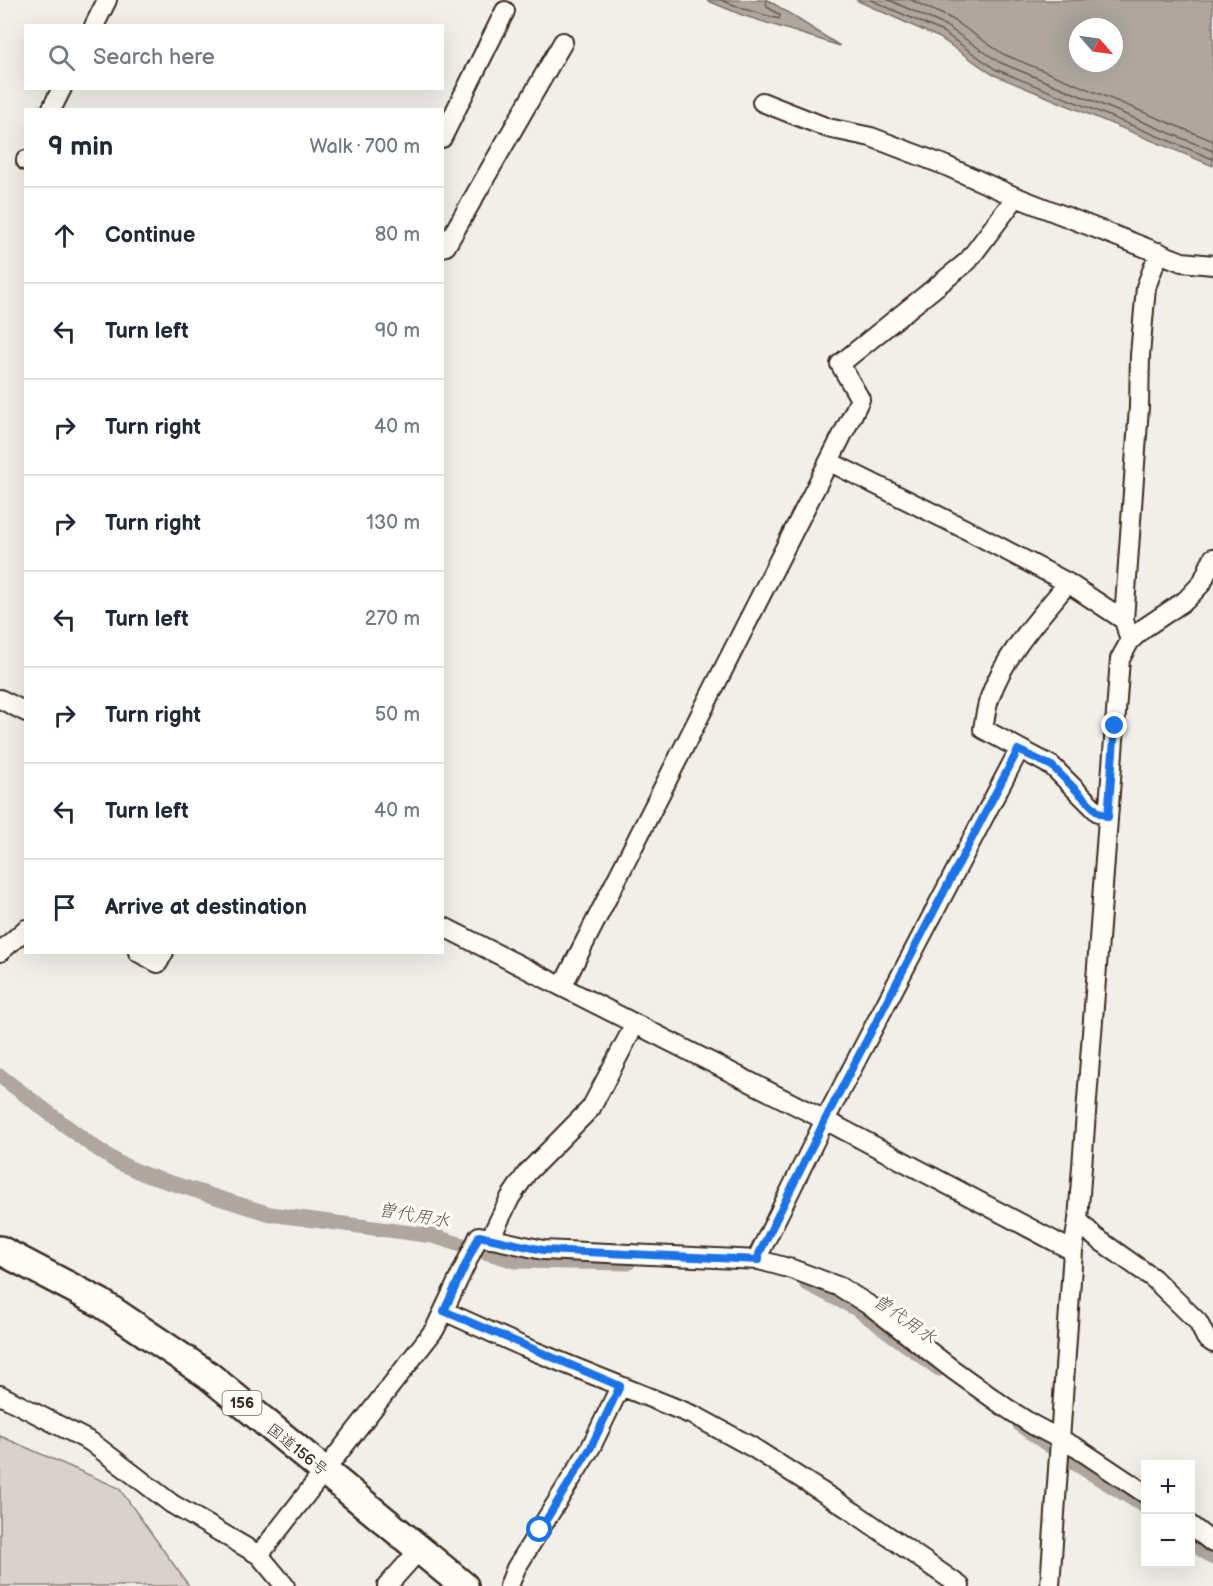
<!DOCTYPE html>
<html lang="en">
<head>
<meta charset="utf-8">
<style>
	:root { --surface:#fff; --page:#f2f2f3; --text:#1f2937; --muted:#747a83; --line:#e0e1e3 }
	body { margin:0; font-family:"Balsamiq Sans","Klee One",sans-serif; background:var(--page); color:var(--text) }
	.controls { position:absolute; right:18px; bottom:18px; display:grid; overflow:hidden; border-radius:0px; box-shadow:0 6px 24px #0002 }
	.controls button { width:54px; height:54px; display:grid; place-items:center; padding:0; border:0; border-bottom:2px solid var(--line); background:var(--surface); color:var(--text); font:30px sans-serif }
	.compass { position:absolute; left:1069px; top:18px; width:54px; height:54px; border-radius:50%; background:var(--surface); box-shadow:0 6px 24px #0002; rotate:118deg }
	.stop { position:absolute; width:18px; height:18px; margin:-14px; border:4px solid #1a73e8; border-radius:50%; background:#fff }
	.stop.end { background:#1a73e8; border-color:#fff; box-shadow:0 2px 6px #0008 }
	.list { margin:0; padding:0; list-style:none }
	h2 { display:flex; justify-content:space-between; align-items:center; height:78px; margin:0; padding:0 24px; font-size:26px }
	h2 small { font-size:20px; font-weight:400; color:var(--muted) }
	.list li { display:grid; grid-template-columns:39px 1fr auto; gap:18px; align-items:center; box-sizing:border-box; height:96px; padding:0 24px; border-top:2px solid var(--line) }
	.list b { display:block; font-size:22px; white-space:nowrap }
	.list em { font-size:20px; font-style:normal; color:var(--muted) }
	.icon { flex:none; width:33px; height:33px; fill:none; stroke:currentColor; stroke-width:2; stroke-linecap:round; stroke-linejoin:round }
	.map { position:relative; flex:none; width:1213px; height:1586px; overflow:hidden }
	.search { position:absolute; background:var(--surface); box-shadow:0 6px 24px #0002; left:24px; top:24px; width:420px; height:66px; display:flex; align-items:center; gap:15px; box-sizing:border-box; padding:0 21px; border-radius:0px; color:var(--muted); font-size:22px }
	.panel { position:absolute; background:var(--surface); box-shadow:0 6px 24px #0002; left:24px; top:108px; width:420px; height:846px; border-radius:0px }
	.map>svg:first-child { display:block }
	.green { fill:#d7d2cc; stroke:#897e75; stroke-width:1.5 }
	.water { fill:#aea69f; stroke:#80746b; stroke-width:1.5; fill-rule:evenodd }
	.lines { fill:none; stroke-linecap:round; stroke-linejoin:round }
	.shore { stroke:#695c52; stroke-width:1.5 }
	.canal { stroke:#aea69f; stroke-width:15 }
	.minor-casing { stroke:#3b2a1e; stroke-width:22 }
	.highway-casing { stroke:#3b2a1e; stroke-width:32 }
	.minor { stroke:#fdfcf7; stroke-width:18 }
	.highway { stroke:#fdfcf7; stroke-width:27 }
	.route { stroke:#1a73e8; stroke-width:8 }
	.labels { text-anchor:middle; stroke-width:6; stroke-linejoin:round; paint-order:stroke }
	.shield { fill:#fdfcf7; stroke:#75695f; stroke-width:1.5 }
	.shield-label { font-size:15px; font-weight:bold; fill:#3b2a1e }
	.street-label { font-size:16px; fill:#3b2a1e; stroke:#fdfcf7 }
	.water-label { font-size:18px; font-style:italic; fill:#63554b; stroke:#fdfcf7 }
</style>
</head>
<body>
<div class="map">
<svg width="1213" height="1586" viewBox="0 0 1213 1586">
	<rect width="100%" height="100%" fill="#f1efea"/>
	<filter id="ink" filterUnits="userSpaceOnUse"><feTurbulence type="fractalNoise" baseFrequency=".0167" numOctaves="2"/><feDisplacementMap in="SourceGraphic" scale="12" xChannelSelector="R" yChannelSelector="G"/><feConvolveMatrix kernelMatrix="1 2 1 2 8 2 1 2 1" color-interpolation-filters="sRGB"/></filter>
	<g filter="url(#ink)">
		<!-- green -->
		<path class="green" d="M0 1436 119 1488 189 1586H0Z"/>
		<!-- water -->
		<path class="water" d="M706 0H768L840 46 742 15Z
			M856 0H1213V166L992 74 940 38ZM1078 27H1114V63H1078Z"/>
		<g class="lines">
			<!-- shore -->
			<path class="shore" d="M721 0 744 9 779 19 780 15 767 7 766 0
				M871 0 943 32 995 69 1213 159
				M889 0 946 26 999 62 1213 151
				M911 0 952 19 1003 54 1213 141"/>
			<!-- canal -->
			<path class="canal" d="M0 1076 90 1144 117 1162 146 1175 270 1214 433 1236 515 1261 628 1263
				M806 1283 857 1309 939 1369
				M1020 1425 1065 1457 1146 1507
				M1190 1541 1213 1558"/>
			<!-- minor casing -->
			<g class="minor-casing">
				<path id="minor" d="M94 26 107 0
					M762 102 828 128 871 137 944 165 1016 197 1182 262 1213 265
					M51 110 62 88
					M442 138 505 11
					M26 160V161
					M442 247 446 246 563 42
					M830 462 973 533 1068 583 1124 620
					M1068 583C1039 618 1005 654 990 697 986 707 985 719 983 729L1052 766 1098 812 1108 817
					M1130 641 1124 620 1139 407 1140 355 1146 287 1159 252
					M0 699 26 712
					M1019 750 825 1120 759 1254V1260L792 1269 840 1287 872 1307 952 1369 1005 1407 1033 1425 1077 1448 1146 1494
					M442 926 825 1120 1073 1251
					M0 952 26 929
					M138 952 158 963 164 952
					M562 987 853 414 860 399 840 364 968 261 1016 197
					M1078 1220 1095 1237 1153 1278 1198 1322 1206 1338 1213 1343
					M490 1239 510 1198 527 1173 591 1108 635 1024
					M444 1311 524 1347 695 1416 752 1447 855 1513 960 1586
					M0 1395 91 1442 172 1504 259 1555 285 1586
					M1190 1525 1213 1543
					M259 1555 435 1329 479 1236 543 1250 759 1260
					M387 1586 420 1549
					M509 1586 516 1568 591 1447 620 1387
					M1050 1586 1073 1251 1078 1220 1120 659 1130 641 1144 628 1186 600 1202 583 1213 558"/>
			</g>
			<!-- highway casing -->
			<g class="highway-casing">
				<path id="highway" d="M0 1250 101 1303 208 1375 464 1586"/>
			</g>
			<!-- minor -->
			<use href="#minor" class="minor"/>
			<!-- highway -->
			<use href="#highway" class="highway"/>
		</g>
	</g>
	<g class="lines" filter="url(#ink)">
		<!-- route -->
		<path class="route" d="M540 1530 591 1447 620 1386 444 1311 479 1236 543 1250 759 1260V1254L825 1120 1018 750 1052 766 1098 812 1108 817 1115 726"/>
	</g>
	<g class="labels">
		<!-- shield labels -->
		<rect class="shield" x="222.5" y="1391" width="39" height="24" rx="4.5"/>
		<g class="shield-label">
			<text x="242" y="1408">156</text>
		</g>
		<!-- street labels -->
		<g class="street-label">
			<text transform="translate(298 1449) rotate(39)" y="6">国道156号</text>
		</g>
		<!-- water labels -->
		<g class="water-label">
			<text transform="translate(414 1215) rotate(10)" y="6">曽代用水</text>
			<text transform="translate(905 1319) rotate(35)" y="6">曽代用水</text>
		</g>
	</g>
</svg>
<div class="controls">
<button>+</button>
<button>−</button>
</div>
<svg class="compass" viewBox="-18 -18 36 36"><path d="M0-13l5 13h-10z" fill="#e53935"/><path d="M0 13l5-13h-10z" fill="#747a83"/></svg>
<div class="stop" style="left:540px;top:1530px"></div>
<div class="stop end" style="left:1115px;top:726px"></div>
<div class="search"><svg class="icon" aria-label="search" viewBox="0 0 24 24"><circle cx="10" cy="10" r="6"/><path d="M15 15l6 6"/></svg>Search here</div>
<section class="panel">
<h2>9 min<small>Walk · 700 m</small></h2>
<ul class="list">
<li><svg class="icon" aria-label="ahead" viewBox="0 0 24 24"><path d="M12 20V5M6 11l6-6 6 6"/></svg><div><b>Continue</b></div><em>80 m</em></li>
<li><svg class="icon" aria-label="left" viewBox="0 0 24 24"><path d="M17 20v-9H6M10 6l-5 5 5 5"/></svg><div><b>Turn left</b></div><em>90 m</em></li>
<li><svg class="icon" aria-label="right" viewBox="0 0 24 24"><path d="M7 20v-9h11M14 6l5 5-5 5"/></svg><div><b>Turn right</b></div><em>40 m</em></li>
<li><svg class="icon" aria-label="right" viewBox="0 0 24 24"><path d="M7 20v-9h11M14 6l5 5-5 5"/></svg><div><b>Turn right</b></div><em>130 m</em></li>
<li><svg class="icon" aria-label="left" viewBox="0 0 24 24"><path d="M17 20v-9H6M10 6l-5 5 5 5"/></svg><div><b>Turn left</b></div><em>270 m</em></li>
<li><svg class="icon" aria-label="right" viewBox="0 0 24 24"><path d="M7 20v-9h11M14 6l5 5-5 5"/></svg><div><b>Turn right</b></div><em>50 m</em></li>
<li><svg class="icon" aria-label="left" viewBox="0 0 24 24"><path d="M17 20v-9H6M10 6l-5 5 5 5"/></svg><div><b>Turn left</b></div><em>40 m</em></li>
<li><svg class="icon" aria-label="arrive" viewBox="0 0 24 24"><path d="M6 21V4h12l-3 4 3 4H6"/></svg><div><b>Arrive at destination</b></div></li>
</ul>
</section>
</div>
</body>
</html>
